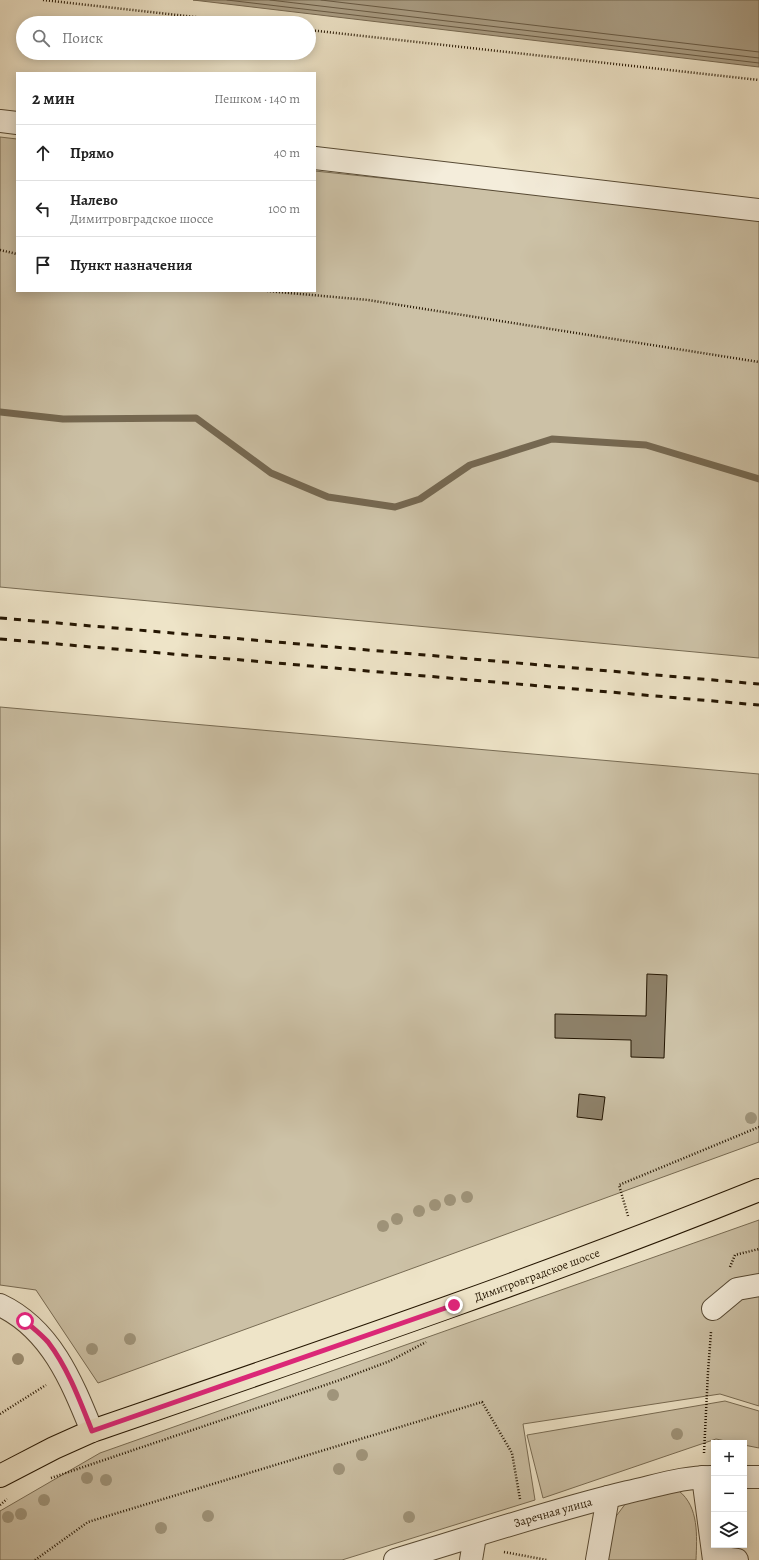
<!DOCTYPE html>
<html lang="ru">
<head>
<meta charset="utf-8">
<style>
	:root { --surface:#fff; --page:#f6f6f6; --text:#222; --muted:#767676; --line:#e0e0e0 }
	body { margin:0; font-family:Alegreya,serif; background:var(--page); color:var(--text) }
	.controls { position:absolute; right:12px; bottom:12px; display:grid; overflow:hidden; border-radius:0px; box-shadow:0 2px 10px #0003 }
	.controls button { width:36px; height:36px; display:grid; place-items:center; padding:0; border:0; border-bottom:1px solid var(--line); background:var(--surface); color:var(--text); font:20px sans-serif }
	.stop { position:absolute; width:12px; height:12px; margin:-9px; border:3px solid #db2777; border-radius:50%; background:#fff }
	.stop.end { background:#db2777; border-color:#fff; box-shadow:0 1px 4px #0008 }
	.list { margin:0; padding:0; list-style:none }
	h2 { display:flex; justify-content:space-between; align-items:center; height:52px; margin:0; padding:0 16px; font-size:17px }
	h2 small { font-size:13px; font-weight:400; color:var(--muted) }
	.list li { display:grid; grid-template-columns:26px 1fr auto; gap:12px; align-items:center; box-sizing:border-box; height:56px; padding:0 16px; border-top:1px solid var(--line) }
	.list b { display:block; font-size:15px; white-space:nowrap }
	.list p { margin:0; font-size:13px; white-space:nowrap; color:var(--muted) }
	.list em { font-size:13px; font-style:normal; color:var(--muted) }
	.icon { flex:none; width:22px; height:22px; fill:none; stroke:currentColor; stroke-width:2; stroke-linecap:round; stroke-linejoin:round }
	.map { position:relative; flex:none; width:759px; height:1560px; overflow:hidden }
	.search { position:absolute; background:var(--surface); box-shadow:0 2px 10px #0003; left:16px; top:16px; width:300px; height:44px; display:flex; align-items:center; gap:10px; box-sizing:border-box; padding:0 14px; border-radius:22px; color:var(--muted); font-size:15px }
	.panel { position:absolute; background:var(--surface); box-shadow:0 2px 10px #0003; left:16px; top:72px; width:300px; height:220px; border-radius:0px }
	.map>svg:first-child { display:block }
	.green { fill:#ccc1a6; stroke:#786c54 }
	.water { fill:#aa9e85; stroke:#756851 }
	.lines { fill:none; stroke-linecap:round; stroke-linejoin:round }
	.shore { stroke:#685a44; stroke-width:1 }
	.stream { stroke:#756851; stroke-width:7 }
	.building { fill:#8e8169; stroke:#251602 }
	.minor-casing { stroke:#574a34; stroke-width:24 }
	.major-casing { stroke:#251602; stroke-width:24 }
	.path { stroke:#251602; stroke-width:2.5; stroke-dasharray:1 2; stroke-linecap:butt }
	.minor { stroke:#f4eddb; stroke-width:22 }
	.major { stroke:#eee4c8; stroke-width:22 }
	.rail { stroke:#251602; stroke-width:3; stroke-dasharray:7 7; stroke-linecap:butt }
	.tree { fill:#9f947a }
	.route { stroke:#db2777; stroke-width:5 }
	.labels { text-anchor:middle; stroke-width:3; stroke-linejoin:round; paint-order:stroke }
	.street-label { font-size:12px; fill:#251602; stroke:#f4eddb }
</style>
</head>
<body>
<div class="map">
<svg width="759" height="1560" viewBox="0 0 759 1560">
	<rect width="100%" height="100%" fill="#eee4c8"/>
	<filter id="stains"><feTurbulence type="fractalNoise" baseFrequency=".005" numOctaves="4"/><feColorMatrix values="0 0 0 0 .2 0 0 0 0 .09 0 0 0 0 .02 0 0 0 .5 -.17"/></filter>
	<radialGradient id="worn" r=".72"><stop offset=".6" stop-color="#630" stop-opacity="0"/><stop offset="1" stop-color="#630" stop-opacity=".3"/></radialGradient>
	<!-- green -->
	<path class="green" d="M0 137 17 139V291H315V171L759 218V658L0 587Z
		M0 707 759 774V1142L98 1383 36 1290 0 1285Z
		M759 1220V1406L720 1394 523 1424 535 1500 342 1560H0V1511L100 1453Z
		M725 1401 759 1411V1448L744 1445V1443H735L716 1439 543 1498 527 1435Z
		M679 1491C699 1507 697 1536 696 1560H604L611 1523 626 1503Z"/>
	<!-- water -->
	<path class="water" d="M193 0H759V67Z"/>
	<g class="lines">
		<!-- shore -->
		<path class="shore" d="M227 0 759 63
			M270 0 759 58
			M321 0 759 52"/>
		<!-- stream -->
		<path class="stream" d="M0 412 63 419 196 418 271 473 328 497 395 507 420 499 470 465 552 439 646 445 759 479"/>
	</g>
	<!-- building -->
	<path class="building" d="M647 974 667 975 664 1058 631 1057V1040L555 1038V1014L646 1016Z
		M579 1094 605 1097 602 1120 577 1117Z"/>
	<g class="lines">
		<!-- minor casing -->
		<g class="minor-casing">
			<g id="minor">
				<path d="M0 121 17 123"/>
				<path d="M315 158 759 210"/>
				<path d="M0 1305C51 1329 72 1382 92 1431"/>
				<path d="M713 1309 737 1289 759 1285"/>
				<path d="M703 1477 714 1560"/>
				<path d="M744 1477H759"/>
				<path d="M715 1557 737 1560"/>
				<path id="s1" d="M395 1560C472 1537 549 1511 628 1492 656 1486 685 1476 714 1477"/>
				<path d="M471 1560 475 1536"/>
				<path d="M597 1560 608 1497"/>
			</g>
		</g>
		<!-- major casing -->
		<g class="major-casing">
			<g id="major">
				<path id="s2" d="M0 1476 54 1448 92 1431C316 1354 540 1278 759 1190"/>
			</g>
		</g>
		<!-- path -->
		<path class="path" d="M43 0 249 23
			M309 30 759 80
			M0 250 17 254
			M267 291 368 300 759 362
			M628 1216 619 1185 759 1127
			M730 1267 735 1255 759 1249
			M0 1414 46 1385
			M704 1453 708 1372 711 1332
			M51 1478 337 1381 390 1361 426 1342
			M0 1505 7 1499
			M504 1552 547 1560
			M35 1560 88 1522 482 1402 512 1453 520 1499"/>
		<!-- minor -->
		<use href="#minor" class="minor"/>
		<!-- major -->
		<use href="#major" class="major"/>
		<!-- rail -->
		<path class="rail" d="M0 618 759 684
			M0 639 759 705"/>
	</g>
	<!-- trees -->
	<g class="tree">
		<circle cx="751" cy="1118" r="6"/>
		<circle cx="467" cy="1197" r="6"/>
		<circle cx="450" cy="1200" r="6"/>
		<circle cx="435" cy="1205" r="6"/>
		<circle cx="419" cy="1211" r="6"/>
		<circle cx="397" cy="1219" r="6"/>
		<circle cx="383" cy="1226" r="6"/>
		<circle cx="130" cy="1339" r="6"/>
		<circle cx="92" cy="1349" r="6"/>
		<circle cx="18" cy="1359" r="6"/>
		<circle cx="333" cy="1395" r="6"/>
		<circle cx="677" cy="1434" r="6"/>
		<circle cx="362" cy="1455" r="6"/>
		<circle cx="339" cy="1469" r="6"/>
		<circle cx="87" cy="1478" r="6"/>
		<circle cx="106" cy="1480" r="6"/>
		<circle cx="44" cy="1500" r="6"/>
		<circle cx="21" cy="1514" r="6"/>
		<circle cx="208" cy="1516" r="6"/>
		<circle cx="8" cy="1517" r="6"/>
		<circle cx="409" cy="1517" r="6"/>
		<circle cx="161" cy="1528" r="6"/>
	</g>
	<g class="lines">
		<!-- route -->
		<path class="route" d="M25 1321C33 1328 41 1334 48 1342 68 1368 80 1401 92 1431L454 1305"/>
	</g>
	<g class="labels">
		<!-- street labels -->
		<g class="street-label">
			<text dy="4" stroke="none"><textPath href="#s2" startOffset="574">Димитровградское шоссе</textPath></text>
			<text dy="4" stroke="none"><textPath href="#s1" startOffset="165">Заречная улица</textPath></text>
		</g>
	</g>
	<rect width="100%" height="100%" filter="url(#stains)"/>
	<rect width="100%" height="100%" fill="url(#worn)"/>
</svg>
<div class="controls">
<button>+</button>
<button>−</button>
<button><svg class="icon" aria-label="layers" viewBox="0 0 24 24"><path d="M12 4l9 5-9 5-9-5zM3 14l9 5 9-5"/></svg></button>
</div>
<div class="stop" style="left:25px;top:1321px"></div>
<div class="stop end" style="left:454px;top:1305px"></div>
<div class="search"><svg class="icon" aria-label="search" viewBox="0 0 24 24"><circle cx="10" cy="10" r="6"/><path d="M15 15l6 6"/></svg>Поиск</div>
<section class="panel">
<h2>2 мин<small>Пешком · 140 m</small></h2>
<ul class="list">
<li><svg class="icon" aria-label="ahead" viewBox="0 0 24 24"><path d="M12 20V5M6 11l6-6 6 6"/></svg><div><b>Прямо</b></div><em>40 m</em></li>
<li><svg class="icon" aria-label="left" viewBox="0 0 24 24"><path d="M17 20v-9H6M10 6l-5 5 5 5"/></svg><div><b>Налево</b><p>Димитровградское шоссе</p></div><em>100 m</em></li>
<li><svg class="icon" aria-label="arrive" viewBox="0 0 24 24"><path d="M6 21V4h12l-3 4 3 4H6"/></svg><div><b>Пункт назначения</b></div></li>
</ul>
</section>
</div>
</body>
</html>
